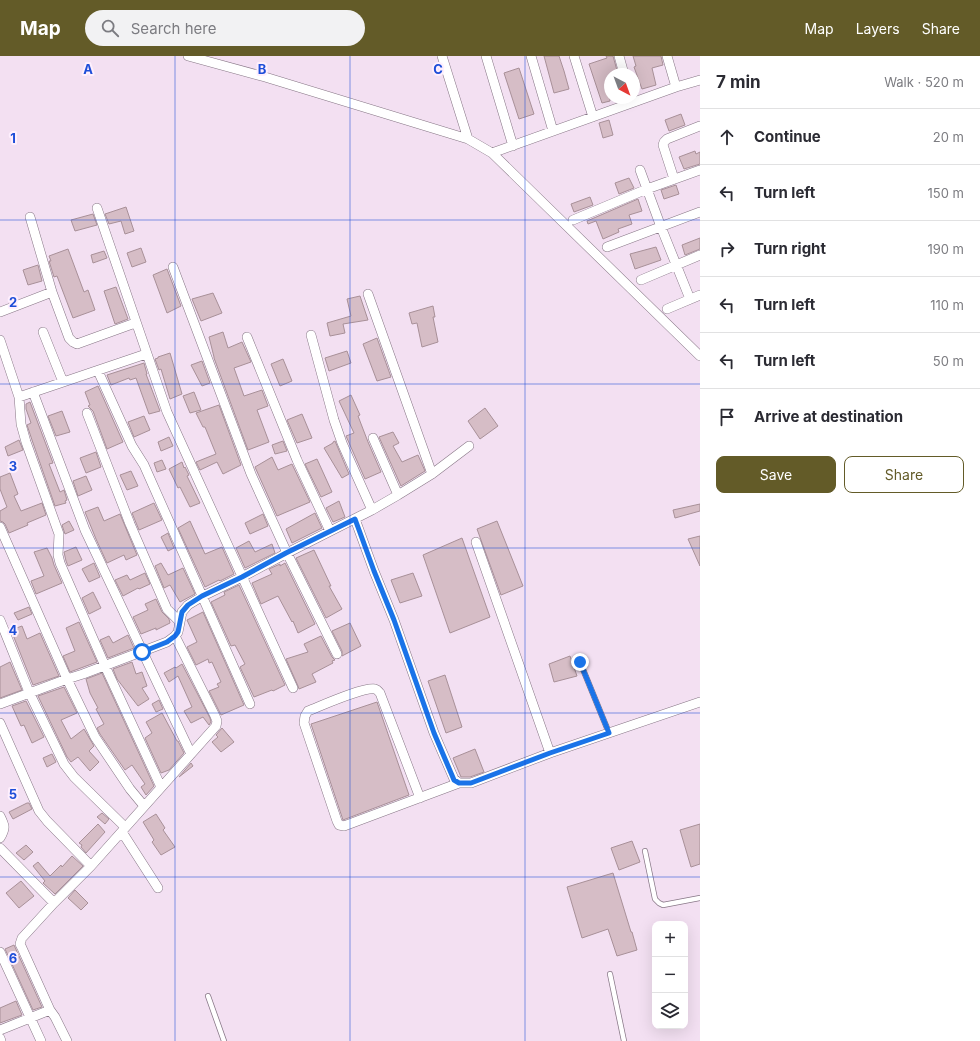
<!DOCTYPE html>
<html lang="en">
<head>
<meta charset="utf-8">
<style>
	:root { --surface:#fff; --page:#f2f2f3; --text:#2b2b33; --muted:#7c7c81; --line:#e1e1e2; --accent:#635b28 }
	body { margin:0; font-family:Inter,sans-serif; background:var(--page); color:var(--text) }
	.controls { position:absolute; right:12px; bottom:12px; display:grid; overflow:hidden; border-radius:8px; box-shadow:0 4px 16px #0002 }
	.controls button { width:36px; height:36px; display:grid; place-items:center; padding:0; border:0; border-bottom:1px solid var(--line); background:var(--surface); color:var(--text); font:20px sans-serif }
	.compass { position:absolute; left:604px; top:12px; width:36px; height:36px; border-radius:50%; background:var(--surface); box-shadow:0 4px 16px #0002; rotate:139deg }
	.stop { position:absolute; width:12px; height:12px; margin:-9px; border:3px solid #1a73e8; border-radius:50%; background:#fff }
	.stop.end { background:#1a73e8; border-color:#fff; box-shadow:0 1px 4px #0008 }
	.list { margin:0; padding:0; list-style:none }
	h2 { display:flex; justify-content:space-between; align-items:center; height:52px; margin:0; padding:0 16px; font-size:17px }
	h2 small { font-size:13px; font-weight:400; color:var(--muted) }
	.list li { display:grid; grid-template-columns:26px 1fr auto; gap:12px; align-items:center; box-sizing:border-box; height:56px; padding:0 16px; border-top:1px solid var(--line) }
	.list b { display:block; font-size:15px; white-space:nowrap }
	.list em { font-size:13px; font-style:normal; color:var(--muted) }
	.actions { display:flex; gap:8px; padding:12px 16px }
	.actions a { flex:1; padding:9px 0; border:1px solid var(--accent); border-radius:8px; text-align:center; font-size:14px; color:var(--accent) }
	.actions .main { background:var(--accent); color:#fff }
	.icon { flex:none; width:22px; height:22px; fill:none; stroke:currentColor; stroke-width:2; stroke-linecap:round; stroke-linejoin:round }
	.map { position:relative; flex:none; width:700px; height:985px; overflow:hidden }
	header { display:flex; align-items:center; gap:24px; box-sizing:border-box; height:56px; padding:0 20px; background:var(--accent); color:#fff }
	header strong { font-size:19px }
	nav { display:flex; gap:22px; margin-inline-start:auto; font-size:14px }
	.search { width:280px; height:36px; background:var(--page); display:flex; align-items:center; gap:10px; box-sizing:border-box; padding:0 14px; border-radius:22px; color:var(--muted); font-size:15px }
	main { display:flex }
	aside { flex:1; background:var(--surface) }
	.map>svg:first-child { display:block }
	.building { fill:#d6bdc6; stroke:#a89098 }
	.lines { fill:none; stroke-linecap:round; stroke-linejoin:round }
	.service-casing { stroke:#877686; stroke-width:6 }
	.minor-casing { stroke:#877686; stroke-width:10 }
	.service { stroke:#fff; stroke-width:4.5 }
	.minor { stroke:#fff; stroke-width:9 }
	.route { stroke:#1a73e8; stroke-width:5 }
	.grid { fill:none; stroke:#1d4ed8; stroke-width:1; stroke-opacity:0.55 }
	.grid-label { font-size:13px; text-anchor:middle; font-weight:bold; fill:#1d4ed8; stroke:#feeffd; stroke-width:4; stroke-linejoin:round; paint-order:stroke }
</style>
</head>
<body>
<header>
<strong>Map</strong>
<div class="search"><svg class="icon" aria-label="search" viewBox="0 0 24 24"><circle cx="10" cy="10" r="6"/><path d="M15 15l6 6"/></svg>Search here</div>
<nav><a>Map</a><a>Layers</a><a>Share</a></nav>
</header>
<main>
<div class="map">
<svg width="700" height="985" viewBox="0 0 700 985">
	<rect width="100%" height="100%" fill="#f3e0f2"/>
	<!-- building -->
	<path class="building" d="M544 0H559L564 15 569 33 554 37Z
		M606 0H613L618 18H610V45L602 47 589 8 607 2Z
		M633 0H661L663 9 652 12 656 29 642 33 634 11 636 10Z
		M519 12 534 58 519 63 504 17Z
		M681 58 685 69 669 75 665 64Z
		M609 64 613 79 603 82 599 67Z
		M695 95 696 98 700 96V108L684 113 679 101Z
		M629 122 634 132 619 138 615 127Z
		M676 129 679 138 664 143 661 134Z
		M590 141 593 149 574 156 571 148Z
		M638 143 642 155 629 159 632 168 618 173 619 176 603 183 596 165 588 168 587 165Z
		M126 151 134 175 125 178 121 165 109 168 105 158Z
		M93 158 97 169 75 175 71 164Z
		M700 182V193L685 199 682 189Z
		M656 191 661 204 635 213 630 198Z
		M141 192 146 206 132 211 127 197Z
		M68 193 84 236 88 234 95 254 73 262 57 220 54 221 49 205H51L49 200Z
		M104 195 107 202 93 207 91 199Z
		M38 209 42 225 28 229 23 214Z
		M167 213 181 250 167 257 153 219Z
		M116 231 128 263 115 268 104 235Z
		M213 237 222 257 201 265 192 243Z
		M360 240 368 264 343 268 345 277 330 280 327 267 351 260 347 243Z
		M433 250 435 261H433L438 286 422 291 417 267 412 268 409 257Z
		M223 276 228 292 242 286 251 306 234 312 244 340 262 334 268 350 257 354 269 386 248 394 214 302V301L209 281Z
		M377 282 391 321 377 325 363 288Z
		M347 295 351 307 329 315 325 302Z
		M170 297 182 338 170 343 161 313 159 314 155 303 158 302V301Z
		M283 303 292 325 280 330 271 308Z
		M202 305 210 327 202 330 191 309Z
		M144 307 147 318H146L160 355 149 358 136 322 130 324 129 322 111 329 107 319Z
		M98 330 123 386 107 393 93 355 88 350 90 349 85 336Z
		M194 336 201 354 190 357 183 340Z
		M351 339 360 359 358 360 368 386 381 416 365 423 346 380 354 377 339 345Z
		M30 346 53 407 49 408 60 436 64 434 67 444 65 445 66 447 55 450 32 384 27 369 31 367 26 353V348Z
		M219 349 241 409 223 418 217 406 200 414 196 406 216 398 205 371H203L196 357Z
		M485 352 498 370 480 383 468 365Z
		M62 355 70 376 56 380 48 360Z
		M302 358 312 382 297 387 287 364Z
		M144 360 150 374 134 381 128 366Z
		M393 376 399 387 393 390 402 406 418 399 425 415 401 430 379 381Z
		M169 381 173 390 161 395 158 386Z
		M19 384 23 394 8 400 5 391Z
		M283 385 287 395 275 398 272 389Z
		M335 385 349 418 342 422 324 392 333 387V386Z
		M96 396 101 411 86 417 80 402Z
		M272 401 278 414 292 408 310 446 277 460 255 411Z
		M317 403 332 436 321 441 305 408Z
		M162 404 166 413 157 416 154 407Z
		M182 406 184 412 185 411 189 419 187 420 200 447 190 451 180 431 178 432 169 413Z
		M131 415 138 430 127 434 120 419Z
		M10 417 18 438 14 440 21 455 42 447 46 459 27 467 28 469 9 477 5 468 3 466 0 465V455L7 451 0 433V421Z
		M86 420 92 434 78 440 73 425Z
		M339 445 345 461 333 466 326 452Z
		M154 447 162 464 139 474 132 457Z
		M700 448V455L675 462 673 454Z
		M98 451 104 465 120 458 137 499 126 504 124 499 107 507 96 483 85 456Z
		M315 457 322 472 292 487 286 473Z
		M263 458 268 470 250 478 245 467Z
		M69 465 74 474 65 478 62 469Z
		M190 465 205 498 222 491 234 518 220 525 219 524 205 531 178 472Z
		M497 465 523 530 501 539 477 473Z
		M168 477 174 492 168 495 161 481Z
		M700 480V510L688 483Z
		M462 482 490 561 450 577 423 499Z
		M249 485 255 496 272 488 275 497 245 512 236 492Z
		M76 491 82 504 68 510 66 505 64 496Z
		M47 492 52 502 54 509 62 527 36 538 31 525 44 520 34 496Z
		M314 494 331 530H329L342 553 326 562 296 502Z
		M94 507 100 521 89 526 82 513Z
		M161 507 168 519 183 512 195 538 180 546 170 529 164 532 155 510Z
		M285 507 315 568 298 577 293 565 292 566 278 540 261 548 252 527 272 518 269 513 280 508V510Z
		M145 517 150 528 139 533 138 532 123 540 115 524 127 519 130 524Z
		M413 517 422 540 400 547 391 524Z
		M239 529 285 629 273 635 272 634 254 641 240 611 245 608 235 589 231 590 211 546 225 539 224 536Z
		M93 536 101 552 89 558 82 542Z
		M156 543 162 556 169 563 170 567 156 574V572L141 578 133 561 148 554 145 548Z
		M29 551 32 558 18 564 14 557Z
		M203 556 244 649 221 659 209 635 219 631 217 628 221 626 212 606 209 607 208 603 196 609 187 591 197 586 187 564Z
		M79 566 97 606 70 616 63 600 75 595 66 572Z
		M350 567 361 590 342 600V595L332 575Z
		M22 570 27 583 40 577 59 620 33 629 11 574Z
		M128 579 134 592 108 602 100 584 109 580 113 587Z
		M321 580 332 601 335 604 332 605 333 607 312 618 316 626 299 633 298 630 286 603 308 596 304 588Z
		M570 600 577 620 554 626 549 608Z
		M10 606 22 634 0 642V611Z
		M132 606 136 618 142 616 147 630 142 632 149 643 138 650 117 623 113 613Z
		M182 608 210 662 211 666 209 669 203 661 191 667 184 655 192 651 178 620 169 626 164 617 175 611 176 612Z
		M102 617 154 730 146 739 141 731 145 728 132 709 125 714 100 678 97 672 104 668 96 653 98 652 90 637 86 623Z
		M445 619 462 671 446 677 428 625Z
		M64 631 77 657 61 664 71 683 84 673 94 690 89 695 99 706 90 715 78 701 71 706 67 701 38 640Z
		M159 644 163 653 156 656 152 648Z
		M26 645 44 681 32 687 24 669 21 670 12 650Z
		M377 646 409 739 343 764 311 668Z
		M162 657 177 685H178L184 697 169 714 161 717 145 682 152 677 146 666Z
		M222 672 234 686 221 696 212 686 218 681 216 679Z
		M475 693 484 716 470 721H461L453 702Z
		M52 698 56 706 47 711 43 702Z
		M191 707 193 710 179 721Z
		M27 747H29L32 753 13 763 9 756Z
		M102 757 109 763 105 768 97 761Z
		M156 758 165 772 163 774 175 791 161 799 152 786 154 784 143 766Z
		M98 768 105 776 86 797 81 791 82 789 79 787Z
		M700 768V808L691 811 680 774Z
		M632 785 640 806 619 814 611 792Z
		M26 789 33 796 24 804 16 797Z
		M72 800 83 810 55 838 43 827 45 825 33 810 38 806 50 820 61 809 62 811Z
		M613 817 631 876H632L637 894 617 900 608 873 582 882 567 831Z
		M21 825 34 840 19 852 6 837Z
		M75 834 88 847 81 854 68 842Z
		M14 889 42 951 33 954 5 893Z
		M16 945 22 959 0 967V952Z"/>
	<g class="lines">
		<!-- service casing -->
		<g class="service-casing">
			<path id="service" d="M580 606 609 677
				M645 795 655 843 659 847 663 849 700 842
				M610 918 624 985
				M208 940 224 985"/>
		</g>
		<!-- minor casing -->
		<g class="minor-casing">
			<path id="minor" d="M188 0 265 21 468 83 492 97 700 300
				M442 0 468 83
				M486 0 513 90
				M531 0 553 75
				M574 0 593 61
				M619 0 624 18
				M667 0 676 31
				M492 97 676 31 700 24
				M640 114 661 171 690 243
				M674 123 663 89 664 86 667 83 700 70
				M97 152 167 356 293 632
				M30 161 52 236 69 282 73 286 77 288 135 267
				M573 164 647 133 700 114
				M607 191 700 156
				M173 211 251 418 287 497 337 598
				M641 224 700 199
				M368 238 432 418
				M667 253 700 239
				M0 256 52 236
				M43 276 63 326
				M311 279 334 364 342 387 372 454
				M247 281 297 404 330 475
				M0 284 19 341 21 368 26 386 59 478 58 499 60 507 105 610 161 731
				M98 315 132 390 144 409 250 648
				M33 336 85 474 191 698
				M19 341 146 298
				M87 357 130 468 167 553 180 566
				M373 382 398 439
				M355 463 374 515 394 564 434 677 454 723 459 727H471L550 697 700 646
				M0 471 67 623 95 681 130 733 144 750
				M476 486 550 697
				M0 564 29 636 64 708 74 721 125 771
				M0 648 67 623 83 618 167 586 175 580 178 576 182 556 188 549 203 540 242 521 287 497 372 454 398 439 432 418 469 390
				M0 667 39 755 47 765 91 810
				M420 742 380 637C378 635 378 634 375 633 363 631 321 650 308 655L305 660 304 667 337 765 339 769 344 770 459 727
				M0 760C5 770 6 772 0 782
				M122 776 158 832
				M0 792 54 847
				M0 896 41 985
				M0 974 50 954
				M0 982 1 985
				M67 985 55 961 50 954 22 892 20 888 22 882 54 847 91 810 216 670 217 665 215 660 175 580"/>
		</g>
		<!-- service -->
		<use href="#service" class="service"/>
		<!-- minor -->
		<use href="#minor" class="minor"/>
	</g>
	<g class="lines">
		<!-- route -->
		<path class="route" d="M142 596 167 586 175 580 178 576 182 556 188 549 202 540 242 521 286 497 355 463 374 515 394 564 434 677 454 724 459 727H471L550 697 609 677 580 606"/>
	</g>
	<!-- grid -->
	<path class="grid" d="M175 0V985M350 0V985M525 0V985M0 164H700M0 328H700M0 492H700M0 657H700M0 821H700"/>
	<g class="grid-label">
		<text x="88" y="18">A</text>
		<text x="262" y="18">B</text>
		<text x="438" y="18">C</text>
		<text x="13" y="87">1</text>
		<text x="13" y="251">2</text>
		<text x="13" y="415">3</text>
		<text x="13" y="579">4</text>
		<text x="13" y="743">5</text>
		<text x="13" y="907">6</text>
	</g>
</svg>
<div class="controls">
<button>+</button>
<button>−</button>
<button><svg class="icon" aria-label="layers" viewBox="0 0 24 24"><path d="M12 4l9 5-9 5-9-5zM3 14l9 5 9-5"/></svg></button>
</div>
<svg class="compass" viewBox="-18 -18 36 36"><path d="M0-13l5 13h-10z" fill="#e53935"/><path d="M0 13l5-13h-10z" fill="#7c7c81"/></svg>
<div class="stop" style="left:142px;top:596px"></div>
<div class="stop end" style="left:580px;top:606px"></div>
</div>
<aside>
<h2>7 min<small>Walk · 520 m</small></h2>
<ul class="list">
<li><svg class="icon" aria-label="ahead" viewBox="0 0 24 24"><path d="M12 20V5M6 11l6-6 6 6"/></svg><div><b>Continue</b></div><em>20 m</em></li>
<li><svg class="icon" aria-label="left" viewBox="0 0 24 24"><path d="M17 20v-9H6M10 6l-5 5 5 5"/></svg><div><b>Turn left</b></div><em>150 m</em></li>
<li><svg class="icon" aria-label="right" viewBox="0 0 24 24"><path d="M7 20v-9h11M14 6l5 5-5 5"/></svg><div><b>Turn right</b></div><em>190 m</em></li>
<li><svg class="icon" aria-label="left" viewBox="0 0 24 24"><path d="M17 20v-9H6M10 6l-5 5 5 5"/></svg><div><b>Turn left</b></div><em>110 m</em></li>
<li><svg class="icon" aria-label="left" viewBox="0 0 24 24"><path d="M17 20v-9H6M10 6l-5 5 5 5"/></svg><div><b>Turn left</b></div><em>50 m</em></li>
<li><svg class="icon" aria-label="arrive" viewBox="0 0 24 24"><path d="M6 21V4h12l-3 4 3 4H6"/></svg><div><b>Arrive at destination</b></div></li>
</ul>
<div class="actions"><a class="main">Save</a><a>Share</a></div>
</aside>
</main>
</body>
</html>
